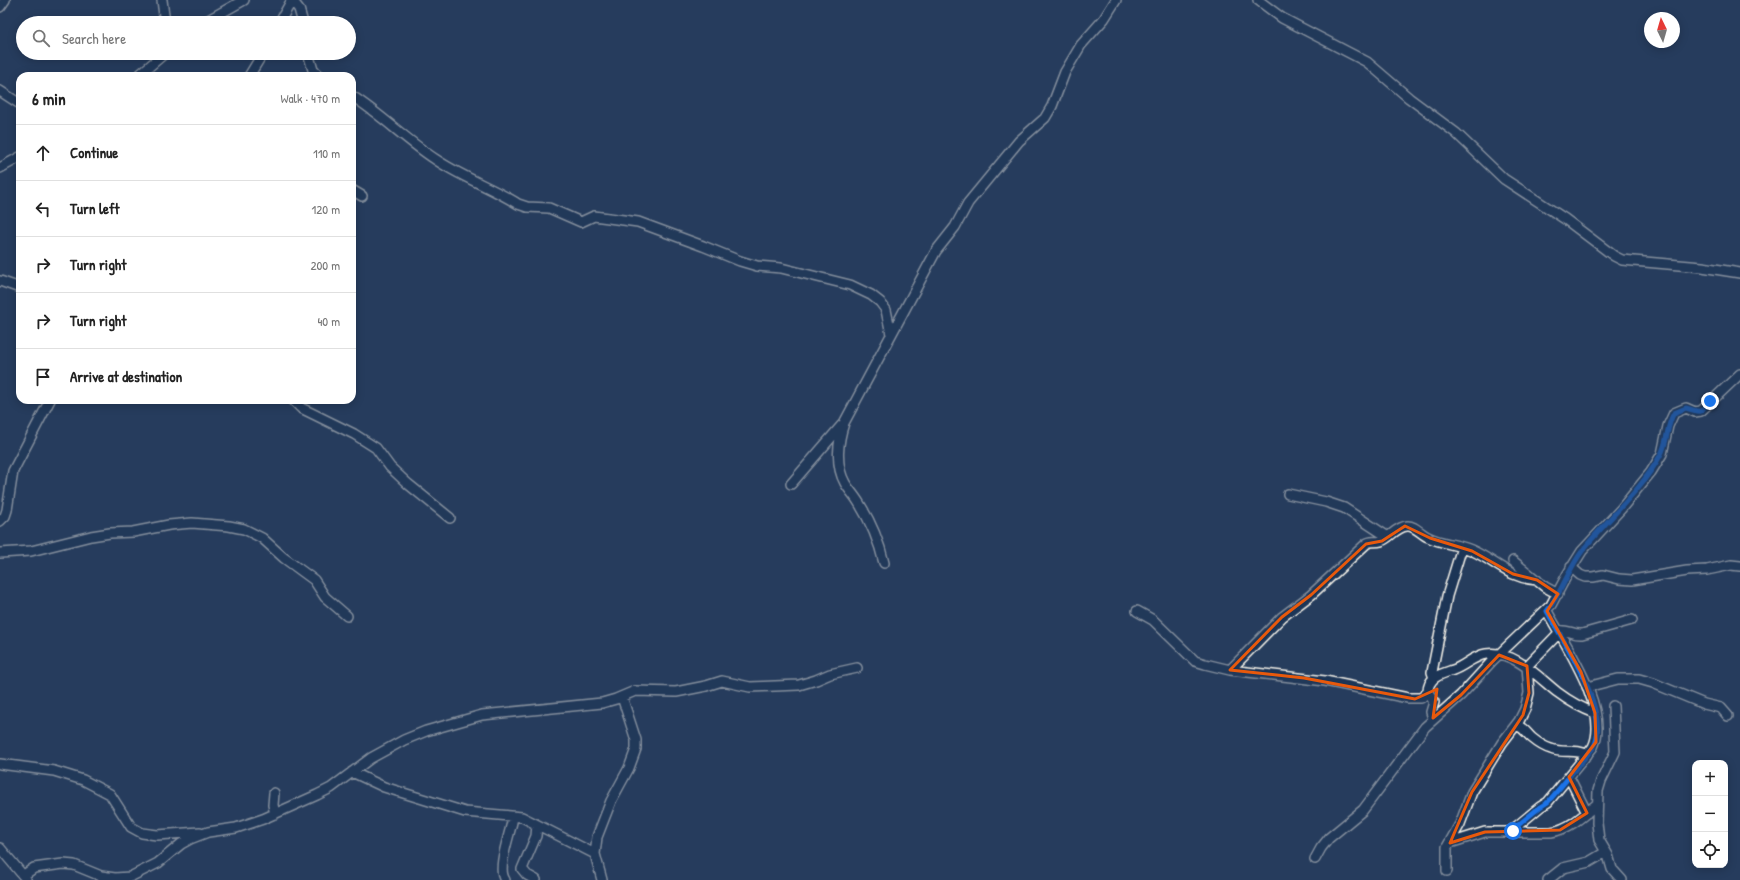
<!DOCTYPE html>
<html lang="en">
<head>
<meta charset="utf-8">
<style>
	:root { --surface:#fff; --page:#f6f6f6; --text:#222; --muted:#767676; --line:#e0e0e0 }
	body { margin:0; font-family:"Patrick Hand",sans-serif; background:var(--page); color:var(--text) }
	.controls { position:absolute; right:12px; bottom:12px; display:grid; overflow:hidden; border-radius:8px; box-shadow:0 2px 10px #0003 }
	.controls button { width:36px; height:36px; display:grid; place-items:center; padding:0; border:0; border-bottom:1px solid var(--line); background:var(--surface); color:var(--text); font:20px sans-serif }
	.compass { position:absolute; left:1644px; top:12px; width:36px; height:36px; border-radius:50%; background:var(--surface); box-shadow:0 2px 10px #0003; rotate:355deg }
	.stop { position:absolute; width:12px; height:12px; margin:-9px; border:3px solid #1a73e8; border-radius:50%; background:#fff }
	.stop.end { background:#1a73e8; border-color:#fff; box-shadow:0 1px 4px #0008 }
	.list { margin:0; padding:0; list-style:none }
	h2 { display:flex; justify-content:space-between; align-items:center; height:52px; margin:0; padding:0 16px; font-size:17px }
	h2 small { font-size:13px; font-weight:400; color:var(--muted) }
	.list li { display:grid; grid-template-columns:26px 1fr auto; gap:12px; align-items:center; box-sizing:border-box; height:56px; padding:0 16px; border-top:1px solid var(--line) }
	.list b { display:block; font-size:15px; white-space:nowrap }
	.list em { font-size:13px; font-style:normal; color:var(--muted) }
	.icon { flex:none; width:22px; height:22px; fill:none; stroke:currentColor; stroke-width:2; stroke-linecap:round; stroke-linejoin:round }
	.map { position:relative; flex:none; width:1740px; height:880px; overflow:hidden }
	.search { position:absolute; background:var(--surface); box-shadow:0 2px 10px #0003; left:16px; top:16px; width:340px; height:44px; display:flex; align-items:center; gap:10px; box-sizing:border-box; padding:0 14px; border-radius:22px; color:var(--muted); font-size:15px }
	.panel { position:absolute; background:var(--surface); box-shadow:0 2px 10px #0003; left:16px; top:72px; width:340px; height:332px; border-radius:12px }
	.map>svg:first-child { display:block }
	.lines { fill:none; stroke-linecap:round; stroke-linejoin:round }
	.minor-casing { stroke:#f4f1e8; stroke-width:12 }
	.minor { stroke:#1d3557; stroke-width:9 }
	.route { stroke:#1a73e8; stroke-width:5 }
	.marked { fill:none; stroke:#e8590c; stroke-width:3; stroke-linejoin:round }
</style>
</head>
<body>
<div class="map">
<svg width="1740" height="880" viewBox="0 0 1740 880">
	<rect width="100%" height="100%" fill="#263d5d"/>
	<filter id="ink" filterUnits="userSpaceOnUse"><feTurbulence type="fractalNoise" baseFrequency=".025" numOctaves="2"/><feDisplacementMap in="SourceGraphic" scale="8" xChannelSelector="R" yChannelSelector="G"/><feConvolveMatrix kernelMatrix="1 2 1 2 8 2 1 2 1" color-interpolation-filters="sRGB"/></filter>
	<g filter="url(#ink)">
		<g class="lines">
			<!-- minor casing -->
			<g class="minor-casing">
				<path id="minor" d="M162 0 165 23
					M292 0 299 9 303 23
					M1258 0 1282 18 1367 62 1409 98 1456 133 1504 179 1565 219 1614 256 1622 260 1702 267 1740 273
					M0 7 5 0
					M203 23 244 0
					M279 23 292 0
					M308 53 313 70 319 76
					M138 76 165 53
					M249 76 263 53
					M0 91 20 104
					M352 96C382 115 406 140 435 159 461 177 491 187 518 204L527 207 549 208 581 222 594 216 638 222 703 246 740 261 757 266 781 268 850 285 871 295 880 302 886 310 891 334
					M0 168 20 157
					M352 190 362 196
					M0 281 20 288
					M293 400 301 408 354 434 376 448 390 467 408 484 450 518
					M791 484 842 425
					M1288 494 1326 502 1344 508 1388 537
					M0 521 5 516 7 510 13 471 50 400
					M0 553 31 551 91 536 110 533 133 532 169 525 192 523 229 526 244 529 262 538 284 558 314 580 325 597 347 616
					M1513 561 1545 587 1558 594
					M884 563C879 541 871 522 859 503 855 496 849 490 845 483 835 465 838 441 844 423L936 251 955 227 968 203 1019 141 1045 118 1052 106 1065 72 1081 45 1104 19 1116 0
					M1571 567 1580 575 1585 577H1593L1603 575 1619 579 1632 580 1687 571 1707 570 1731 565 1740 566
					M1137 611 1153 620 1195 661 1205 664 1230 670 1325 681 1408 698H1421L1428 692
					M1558 631C1567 629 1573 635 1582 634L1632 620
					M1230 670 1282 617 1311 595 1366 544C1371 540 1375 543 1381 541 1390 538 1396 527 1407 526 1414 525 1421 534 1428 537 1442 544 1457 544 1471 550 1496 561 1508 578 1537 580
					M1434 678 1432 672 1447 596 1462 547
					M1587 687 1618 679H1639L1653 683 1704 704 1721 708 1728 716
					M1613 706 1615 752 1601 781 1598 791 1597 823 1599 840 1608 855 1612 869 1622 880
					M1433 718 1431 712 1434 702 1428 692C1428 677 1441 674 1453 670 1465 666 1473 656 1486 654 1514 650 1538 677 1557 692 1569 701 1581 708 1595 713
					M1516 725C1525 728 1526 733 1532 738 1538 743 1544 747 1551 749 1563 754 1577 748 1587 755
					M0 764 54 771 83 780 110 794 131 827 142 833 157 835 200 832
					M352 772 384 787 465 812 522 817 595 854
					M1569 777 1587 813
					M274 793 273 805 275 814
					M1511 831 1540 807 1548 802 1593 747C1611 710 1564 643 1547 611
					M1450 843 1485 832H1551C1569 829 1583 816 1597 804
					M0 848 26 879
					M1315 859 1321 848 1329 838 1363 810 1425 727 1461 695 1492 661 1551 605 1567 575 1582 551 1621 509 1651 472 1662 454 1668 426 1674 413 1686 408 1695 412 1701 411 1740 374
					M1447 871V847L1460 824 1472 792 1502 743 1519 721 1525 709 1529 693 1527 666 1559 633
					M24 875 34 868 63 864 74 865 101 876 115 878 130 877 158 863 181 844 190 839 208 832 236 828 263 819 317 795 331 788 371 758 404 740 426 731 482 715 602 703 616 699 635 691 676 692 706 686 722 681 750 687 799 685 816 680 830 674 857 668
					M505 880C496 868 511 832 513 817
					M536 880 527 875 522 869 536 836 537 825
					M602 880 595 854 597 837 611 801 629 768 636 749V740L622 697
					M1548 880 1563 868 1589 862 1606 852"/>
			</g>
			<!-- minor -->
			<use href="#minor" class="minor"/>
		</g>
	</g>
	<g class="lines" filter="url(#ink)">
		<!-- route -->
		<path class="route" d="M1513 831H1511L1540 807 1548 802 1594 747C1611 710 1564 643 1547 611 1562 593 1568 569 1583 550 1608 518 1640 492 1660 456 1668 443 1666 426 1674 413L1686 408C1702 412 1698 415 1710 401"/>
	</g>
	<!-- marked area -->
	<path d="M0 0H1740V880H0ZM1405 526 1430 538 1472 551 1513 574 1537 580 1558 594 1547 611 1581 672 1595 713 1596 742 1569 777 1587 813 1560 830 1485 832 1450 843 1472 792 1523 715 1529 693 1527 666 1499 655 1461 695 1433 718 1437 689 1415 699 1304 678 1230 670 1282 617 1311 595 1366 544 1382 541Z" fill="#263d5d" fill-opacity=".55" fill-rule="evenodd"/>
	<path class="marked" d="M1405 526 1430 538 1472 551 1513 574 1537 580 1558 594 1547 611 1581 672 1595 713 1596 742 1569 777 1587 813 1560 830 1485 832 1450 843 1472 792 1523 715 1529 693 1527 666 1499 655 1461 695 1433 718 1437 689 1415 699 1304 678 1230 670 1282 617 1311 595 1366 544 1382 541Z"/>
</svg>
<div class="controls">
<button>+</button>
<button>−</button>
<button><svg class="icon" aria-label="locate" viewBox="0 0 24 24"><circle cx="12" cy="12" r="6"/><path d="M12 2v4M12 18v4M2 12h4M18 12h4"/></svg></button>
</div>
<svg class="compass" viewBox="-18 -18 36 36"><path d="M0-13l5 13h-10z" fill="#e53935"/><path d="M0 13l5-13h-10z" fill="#767676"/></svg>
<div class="stop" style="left:1513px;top:831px"></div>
<div class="stop end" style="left:1710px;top:401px"></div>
<div class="search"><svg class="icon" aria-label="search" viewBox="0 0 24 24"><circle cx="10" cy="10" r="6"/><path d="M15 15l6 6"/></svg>Search here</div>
<section class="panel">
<h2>6 min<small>Walk · 470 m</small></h2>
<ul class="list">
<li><svg class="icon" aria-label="ahead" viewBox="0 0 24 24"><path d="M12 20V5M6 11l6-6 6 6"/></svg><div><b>Continue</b></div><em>110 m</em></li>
<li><svg class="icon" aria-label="left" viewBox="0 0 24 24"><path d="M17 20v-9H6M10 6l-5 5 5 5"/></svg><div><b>Turn left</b></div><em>120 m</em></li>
<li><svg class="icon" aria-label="right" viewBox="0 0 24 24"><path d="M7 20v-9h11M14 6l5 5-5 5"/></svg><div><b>Turn right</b></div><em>200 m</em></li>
<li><svg class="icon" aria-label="right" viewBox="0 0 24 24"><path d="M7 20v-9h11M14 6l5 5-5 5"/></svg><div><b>Turn right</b></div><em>40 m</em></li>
<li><svg class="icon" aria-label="arrive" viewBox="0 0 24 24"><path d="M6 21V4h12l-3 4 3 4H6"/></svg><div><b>Arrive at destination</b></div></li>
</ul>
</section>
</div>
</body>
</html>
